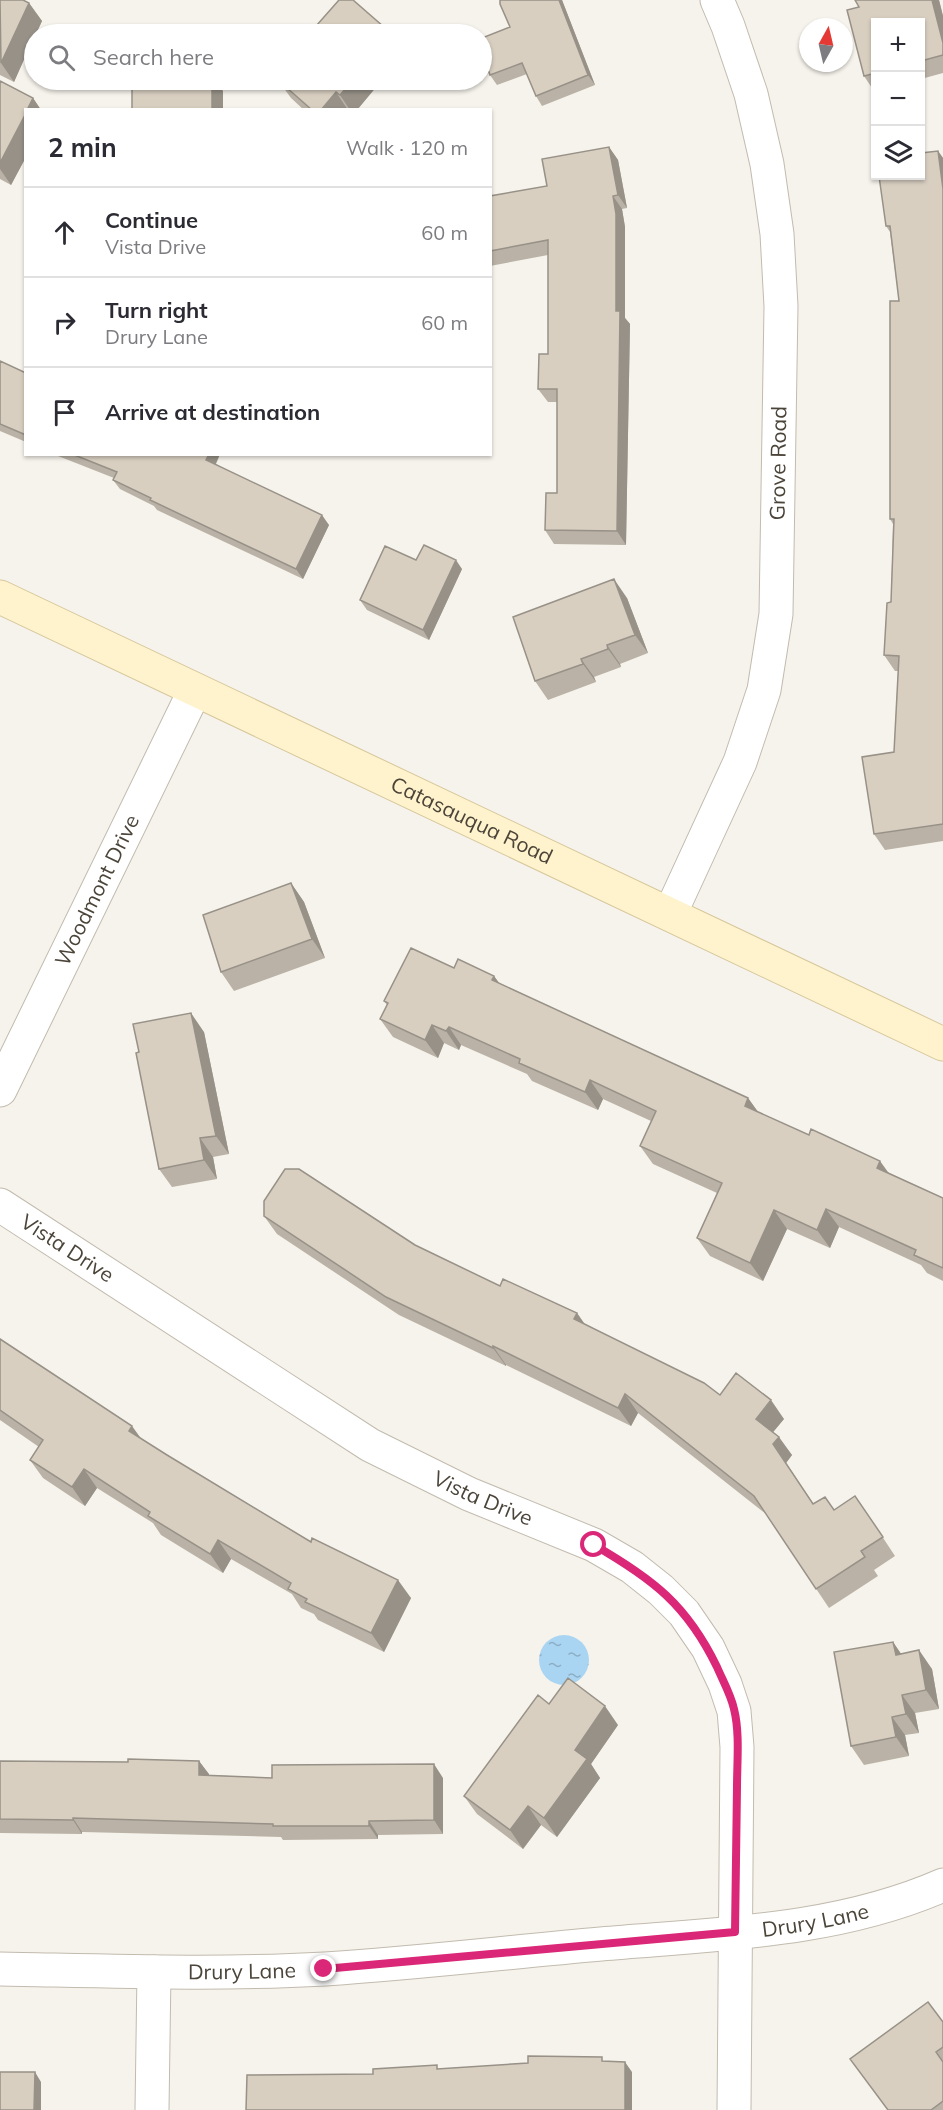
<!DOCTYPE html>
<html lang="en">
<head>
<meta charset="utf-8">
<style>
	:root { --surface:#fff; --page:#f7f7f7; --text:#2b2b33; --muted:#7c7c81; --line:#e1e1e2 }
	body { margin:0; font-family:Mulish,sans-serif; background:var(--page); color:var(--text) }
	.controls { position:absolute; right:18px; top:18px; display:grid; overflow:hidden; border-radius:0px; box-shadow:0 2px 4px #0004 }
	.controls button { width:54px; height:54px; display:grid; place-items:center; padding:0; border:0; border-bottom:2px solid var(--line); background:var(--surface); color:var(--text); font:30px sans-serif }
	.compass { position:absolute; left:799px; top:18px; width:54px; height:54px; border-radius:50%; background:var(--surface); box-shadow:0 2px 4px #0004; rotate:8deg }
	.stop { position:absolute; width:18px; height:18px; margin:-14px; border:4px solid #db2777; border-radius:50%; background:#fff }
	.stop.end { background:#db2777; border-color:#fff; box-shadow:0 2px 6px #0008 }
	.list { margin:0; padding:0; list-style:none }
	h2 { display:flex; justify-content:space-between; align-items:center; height:78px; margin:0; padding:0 24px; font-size:26px }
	h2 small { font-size:20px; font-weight:400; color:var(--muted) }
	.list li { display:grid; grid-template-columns:39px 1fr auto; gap:18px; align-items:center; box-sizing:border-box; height:90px; padding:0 24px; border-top:2px solid var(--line) }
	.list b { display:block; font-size:22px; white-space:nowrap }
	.list p { margin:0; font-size:20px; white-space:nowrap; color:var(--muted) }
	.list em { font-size:20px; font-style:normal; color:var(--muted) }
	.icon { flex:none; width:33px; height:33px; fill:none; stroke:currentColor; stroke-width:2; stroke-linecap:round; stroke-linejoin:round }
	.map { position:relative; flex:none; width:943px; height:2110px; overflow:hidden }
	.search { position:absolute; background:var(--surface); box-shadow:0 2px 4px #0004; left:24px; top:24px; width:468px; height:66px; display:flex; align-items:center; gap:15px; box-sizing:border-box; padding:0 21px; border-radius:33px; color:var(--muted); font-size:22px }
	.panel { position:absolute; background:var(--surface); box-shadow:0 2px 4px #0004; left:24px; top:108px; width:468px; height:348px; border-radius:0px }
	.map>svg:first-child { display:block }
	.water { fill:url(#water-ripples) }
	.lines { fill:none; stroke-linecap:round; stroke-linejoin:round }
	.street-casing { stroke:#c2bbae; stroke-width:35 }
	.secondary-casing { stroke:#d6c79b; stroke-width:35 }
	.street { stroke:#fff; stroke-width:33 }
	.secondary { stroke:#fff3cd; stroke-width:33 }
	.wall { fill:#bab2a6 }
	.shaded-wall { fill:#979187 }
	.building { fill:#d8cfc1; stroke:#979187; stroke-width:1.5 }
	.route { stroke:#db2777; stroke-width:8 }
	.labels { text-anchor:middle; stroke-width:6; stroke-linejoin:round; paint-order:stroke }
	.street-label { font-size:21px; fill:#4b4439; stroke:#fff }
</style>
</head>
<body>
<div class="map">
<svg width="943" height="2110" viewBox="0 0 943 2110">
	<defs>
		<pattern id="water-ripples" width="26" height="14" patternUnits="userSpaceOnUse" patternTransform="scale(1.5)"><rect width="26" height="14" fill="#a9d4f2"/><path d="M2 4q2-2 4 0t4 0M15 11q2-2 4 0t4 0" fill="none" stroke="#8caec5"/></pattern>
	</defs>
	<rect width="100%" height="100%" fill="#f6f3ec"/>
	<!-- water -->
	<path class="water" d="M539 1660a25 25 0 1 1 50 0a25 25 0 1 1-50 0Z"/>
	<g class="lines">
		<!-- street casing -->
		<g class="street-casing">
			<g id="street">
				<path id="s1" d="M670 914 740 762 764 690 776 614 781 306 777 234 767 164 751 94 728 26 717 0"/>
				<path id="s2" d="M0 1090 195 690"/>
				<path id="s3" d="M0 1205 370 1445 469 1494 594 1545 632 1567 661 1590 684 1613 708 1648 725 1684 734 1711 737 1747 734 2110"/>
				<path id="s4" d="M0 1969C108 1971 217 1975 325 1969 417 1963 509 1952 601 1944 716 1934 836 1932 943 1885"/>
				<path d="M152 2110 154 1972"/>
			</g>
		</g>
		<!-- secondary casing -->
		<g class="secondary-casing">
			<g id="secondary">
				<path id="s5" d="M0 597 943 1044"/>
			</g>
		</g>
		<!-- street -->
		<use href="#street" class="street"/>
		<!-- secondary -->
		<use href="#secondary" class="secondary"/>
	</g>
	<!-- wall -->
	<path class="wall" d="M0 0 29 3 42 21 36 34H34V37L14 82 0 75Z
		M562 0 595 85 542 106 536 96 527 74 497 85 490 75 510 27Z
		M939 0 943 16V73L921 79V22H876V90L874 91 864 76 859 7Z
		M278 80H382L357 110H304L291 98Z
		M0 81 33 98 41 110H26V157L11 185 0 179Z
		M609 147 618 160 627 208 622 209 625 227V318L630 324 626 545 554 544 545 530 557 493V402H548L538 389 548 354V255L490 266V196L547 186Z
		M938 151 943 158V841L885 850 874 834 894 752 898 671H895L884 655 891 602 893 524 890 519 899 301 890 232 886 226Z
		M0 361 26 373V442L0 431Z
		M53 454H220L216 464 329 525 303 579 157 510 154 506 120 489 113 480 114 478Z
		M416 560 462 569 429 640 367 610 360 600Z
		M627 598 648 653 620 664 621 667 594 677 596 682 548 700 535 681Z
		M291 883 304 902 325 958 234 991 221 972Z
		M454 968 494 976 499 983 748 1098 758 1112 943 1198V1281L927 1273 921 1265 839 1227 830 1248 787 1229 763 1281 710 1256 697 1238 717 1193 653 1164 640 1146 651 1121 603 1099 598 1110 532 1081 527 1074 461 1045 459 1050 444 1043 438 1058 393 1037 380 1019 387 1005 384 1001Z
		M204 1032 229 1154 213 1157 217 1179 172 1187 159 1169 139 1052Z
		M264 1216 415 1245 500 1286 577 1313 584 1323 720 1395 784 1419 773 1432 792 1455 786 1463 813 1503 834 1510 868 1515 895 1556 874 1570 878 1576 829 1608 766 1514 638 1413 631 1426 506 1365V1366L399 1315 277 1234Z
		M0 1339 141 1439 167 1455 311 1542 411 1598 384 1652 318 1620 314 1614 301 1608 292 1594 231 1559 223 1573 161 1535 153 1523 97 1488 85 1506 43 1478 30 1460 39 1447 0 1420Z
		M893 1642 901 1654 932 1669 939 1709 915 1713 919 1733 905 1735 909 1756 864 1765 851 1746Z
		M618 1725 591 1764 600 1778 557 1837 541 1825 523 1849 477 1814 464 1796Z
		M0 1761 128 1762 199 1761 209 1775 272 1778H443V1834L378 1835V1839L283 1840 281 1837 82 1832V1834L0 1833Z
		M943 2022V2110H887Z"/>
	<!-- shaded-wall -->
	<path class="shaded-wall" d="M559 0H562L595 85 588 75Z
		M932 0H939L943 16V43Z
		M29 3 42 21 36 34H34V37L14 82 1 63Z
		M212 80H215L223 91V110H212Z
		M353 80H382L357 110H350L340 95Z
		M336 92 348 110H321Z
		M33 98 41 110H27Z
		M26 113V157L11 185 0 169V163Z
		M609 147 618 160 627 208 618 195Z
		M938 151 943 158V189Z
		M613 196 622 209 625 227V318L630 324 626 545 617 531 616 311Z
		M209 454H220L213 470 206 460Z
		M322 515 329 525 303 579 296 569Z
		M456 560 462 569 429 640 423 630Z
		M614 579 627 598 648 653 635 635Z
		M607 645 620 664 621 667 608 649Z
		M581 659 594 677 596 682 583 664Z
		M291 883 304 902 325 958 312 939Z
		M494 976 507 994 492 980Z
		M191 1013 204 1032 229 1154 216 1136Z
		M432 1025 444 1043 438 1058 425 1040Z
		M449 1027 461 1045 459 1050 446 1031Z
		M590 1080 603 1099 598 1110 585 1092Z
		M748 1098 761 1116 745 1106Z
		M200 1138 213 1157 217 1179 204 1160Z
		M880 1161 893 1179 877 1168Z
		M826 1209 839 1227 830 1248 817 1230Z
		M774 1210 787 1229 763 1281 750 1263Z
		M577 1313 590 1332 574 1319Z
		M493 1346 506 1365V1366L493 1348Z
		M625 1394 638 1413 631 1426 618 1408Z
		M771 1400 784 1419 769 1437 756 1419Z
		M132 1426 145 1444 129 1431Z
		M779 1437 792 1455 786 1463 773 1444Z
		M84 1469 97 1488 85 1506 72 1487Z
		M218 1540 231 1559 223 1573 210 1554Z
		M398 1580 411 1598 384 1652 371 1633Z
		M893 1642 906 1661 896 1655Z
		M919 1650 932 1669 939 1709 926 1690Z
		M902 1695 915 1713 919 1733 906 1714Z
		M605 1706 618 1725 591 1764 600 1778 557 1837 544 1818 575 1750Z
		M892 1717 905 1735 909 1756 896 1737Z
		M199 1761 209 1774V1788L199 1775Z
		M434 1764 443 1778V1834L434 1820Z
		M528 1806 541 1825 523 1849 510 1830Z
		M73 1818 82 1832V1834L73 1820Z
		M369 1821 378 1835V1839L369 1826Z
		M625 2062 632 2072V2110H625Z
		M35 2072 41 2082V2110H34Z"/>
	<!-- building -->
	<path class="building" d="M0 0H23L29 3 1 63Z
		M339 0H353L392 34H309Z
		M500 0H559L588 75 536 96 522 63 490 75 482 53V38L510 27 500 4Z
		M855 0H932L943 43V55L921 61V22H876V73L864 76 847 10 859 7Z
		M132 80H212V110H132Z
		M278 80H353L340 95 336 92 321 110H312Z
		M0 81 33 98 27 110H26V113L0 163Z
		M609 147 618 195 613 196 616 214V311H620L617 531 545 530 546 493H557V389H538L539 354H548V240L490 251V196L547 186 542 159Z
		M938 151 943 189V824L874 834 862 757 894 752 899 656 884 655 887 603 891 602 894 519H890V301H899L890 226H886L879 176H921V153Z
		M0 361 26 373V435L0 424Z
		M72 454H209L206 460 322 515 296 569 150 500 151 498 113 480 117 472Z
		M424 545 456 560 423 630 360 600 385 546 416 560Z
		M614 579 635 635 607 645 608 649 581 659 583 664 535 681 513 617Z
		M291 883 312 939 221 972 203 915Z
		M411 948 454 968 458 959 494 976 492 980 748 1098 745 1106 809 1135 811 1129 880 1161 877 1168 943 1198V1268L914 1255 916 1250 826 1209 817 1230 774 1210 750 1263 697 1238 722 1183 640 1146 656 1111 590 1080 585 1092 519 1063 520 1059 449 1027 446 1031 432 1025 425 1040 380 1019 388 1003 384 1001Z
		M191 1013 216 1136 200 1138 204 1160 159 1169 136 1053 139 1052 133 1024Z
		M285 1169H299L415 1245 500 1286 503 1279 577 1313 574 1319 704 1383 720 1395 736 1373 771 1400 756 1419 779 1437 773 1444 813 1504 825 1497 834 1510 855 1496 883 1537 861 1551 865 1557 816 1589 754 1496 625 1394 618 1408 493 1346V1348L386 1297 264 1216V1201Z
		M0 1339 132 1426 129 1431 167 1455 311 1542 312 1538 398 1580 371 1633 305 1602 307 1599 288 1589 291 1583 218 1540 210 1554 148 1516 150 1512 84 1469 72 1487 30 1460 43 1440 0 1410Z
		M893 1642 896 1655 919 1650 926 1690 902 1695 906 1714 892 1717 896 1737 851 1746 834 1652Z
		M568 1678 605 1706 575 1750 587 1759 544 1818 528 1806 510 1830 464 1796 538 1695 549 1704Z
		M128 1759 199 1761V1775L272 1778V1765L434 1764V1820L369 1821V1826H273V1824L73 1818V1820L0 1819V1761L128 1762Z
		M928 2002 943 2022V2047L936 2052 943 2062V2101L931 2110H888L850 2059Z
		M528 2056 602 2057V2061L625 2062V2110H246L247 2075 373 2074V2069L437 2065V2069L528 2063Z
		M0 2072H35L34 2110H0Z"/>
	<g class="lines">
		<!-- route -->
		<path class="route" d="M324 1969 735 1932C736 1884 736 1835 737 1787 737 1762 740 1733 734 1709 731 1695 723 1681 717 1667 687 1605 653 1579 594 1545"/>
	</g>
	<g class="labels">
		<!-- street labels -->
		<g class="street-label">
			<text dy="7" stroke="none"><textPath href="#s1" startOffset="471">Grove Road</textPath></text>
			<text dy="7" stroke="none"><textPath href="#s5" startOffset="522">Catasauqua Road</textPath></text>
			<text dy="7" stroke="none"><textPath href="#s2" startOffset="222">Woodmont Drive</textPath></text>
			<text dy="7" stroke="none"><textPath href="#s3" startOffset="80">Vista Drive</textPath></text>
			<text dy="7" stroke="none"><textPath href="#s3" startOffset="566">Vista Drive</textPath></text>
			<text dy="7" stroke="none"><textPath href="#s4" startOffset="818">Drury Lane</textPath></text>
			<text dy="7" stroke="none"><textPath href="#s4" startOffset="242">Drury Lane</textPath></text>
		</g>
	</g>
</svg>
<div class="controls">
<button>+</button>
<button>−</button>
<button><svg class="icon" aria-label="layers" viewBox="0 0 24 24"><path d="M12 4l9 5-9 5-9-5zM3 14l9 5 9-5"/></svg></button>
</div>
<svg class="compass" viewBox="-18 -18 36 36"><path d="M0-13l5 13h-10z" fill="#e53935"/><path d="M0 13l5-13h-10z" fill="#7c7c81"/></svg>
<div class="stop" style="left:594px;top:1545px"></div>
<div class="stop end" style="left:324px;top:1969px"></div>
<div class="search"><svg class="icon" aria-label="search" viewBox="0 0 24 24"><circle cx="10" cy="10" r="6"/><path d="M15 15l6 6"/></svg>Search here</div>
<section class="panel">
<h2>2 min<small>Walk · 120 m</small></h2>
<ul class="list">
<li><svg class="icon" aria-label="ahead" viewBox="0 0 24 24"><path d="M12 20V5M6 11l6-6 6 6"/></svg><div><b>Continue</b><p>Vista Drive</p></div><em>60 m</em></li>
<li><svg class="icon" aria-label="right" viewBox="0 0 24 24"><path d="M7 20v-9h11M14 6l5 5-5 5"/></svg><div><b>Turn right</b><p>Drury Lane</p></div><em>60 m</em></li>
<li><svg class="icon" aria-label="arrive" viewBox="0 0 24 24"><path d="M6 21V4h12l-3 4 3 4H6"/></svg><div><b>Arrive at destination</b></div></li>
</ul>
</section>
</div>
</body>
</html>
